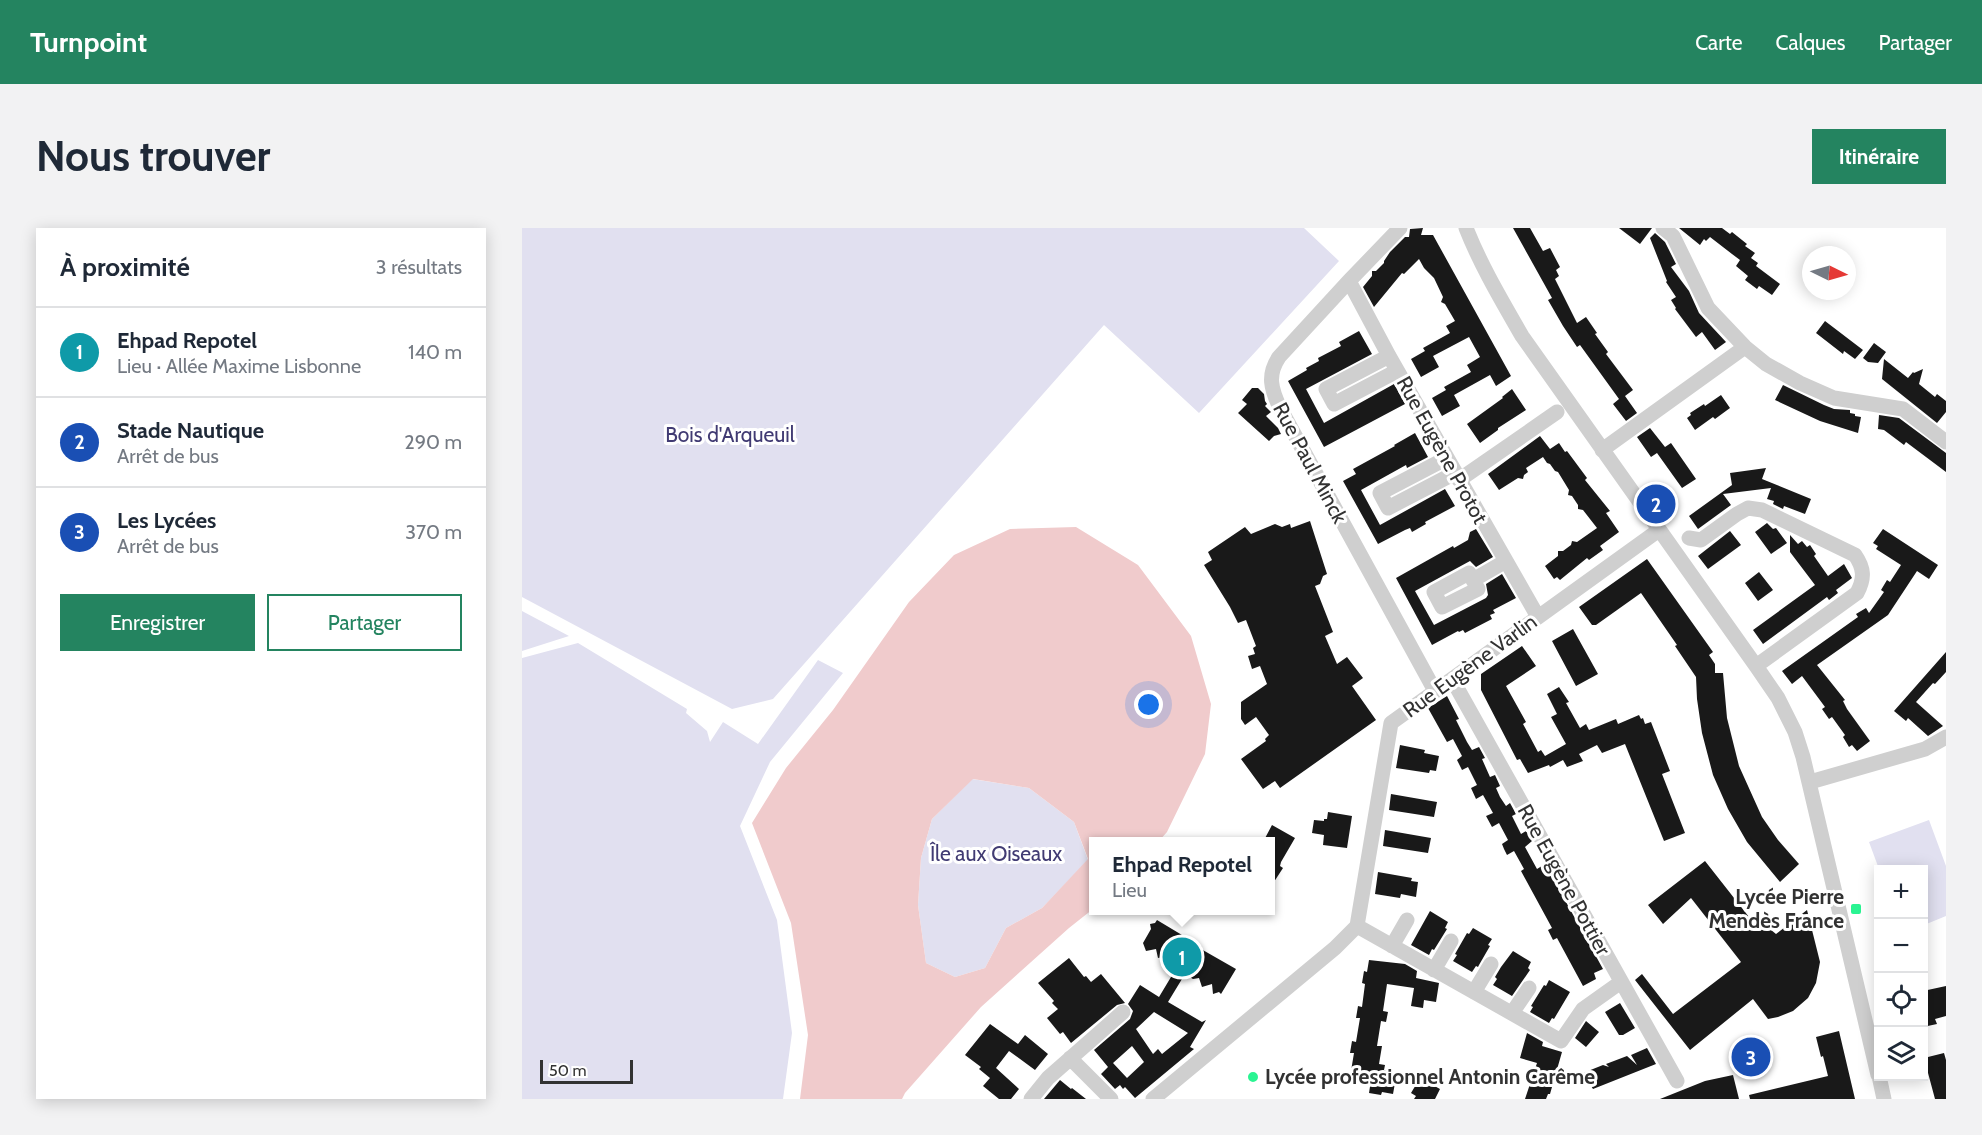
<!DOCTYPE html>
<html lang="fr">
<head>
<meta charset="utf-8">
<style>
	:root { --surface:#fff; --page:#f2f2f3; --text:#1f2937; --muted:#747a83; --line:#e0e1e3; --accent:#248460 }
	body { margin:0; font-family:Cabin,sans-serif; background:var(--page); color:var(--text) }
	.controls { position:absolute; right:18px; bottom:18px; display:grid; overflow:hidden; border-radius:0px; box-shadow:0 3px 15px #0003 }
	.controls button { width:54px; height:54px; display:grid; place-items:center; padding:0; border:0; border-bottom:2px solid var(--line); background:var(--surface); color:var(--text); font:30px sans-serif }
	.compass { position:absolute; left:1280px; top:18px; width:54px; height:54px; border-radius:50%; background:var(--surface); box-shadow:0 3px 15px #0003; rotate:95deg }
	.scale { position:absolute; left:18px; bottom:15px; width:93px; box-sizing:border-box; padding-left:6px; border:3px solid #323232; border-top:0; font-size:16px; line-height:21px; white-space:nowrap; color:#323232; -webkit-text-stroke:4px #fff; paint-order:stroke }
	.you { position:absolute; left:627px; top:477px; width:21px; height:21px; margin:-15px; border:4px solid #fff; border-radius:50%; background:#1a73e8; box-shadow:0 0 0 9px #1a73e833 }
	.badge { display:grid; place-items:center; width:39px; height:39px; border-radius:50%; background:var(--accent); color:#fff; font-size:20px; font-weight:700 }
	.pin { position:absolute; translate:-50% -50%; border:3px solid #fff; box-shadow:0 2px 6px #0006 }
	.popup { position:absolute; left:567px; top:609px; width:186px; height:78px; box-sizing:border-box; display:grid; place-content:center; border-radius:0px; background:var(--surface); filter:drop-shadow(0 2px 4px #0005); font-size:20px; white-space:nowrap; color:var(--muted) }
	.popup b { font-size:22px; color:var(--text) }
	.popup::after { content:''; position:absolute; left:50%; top:100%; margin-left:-12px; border:12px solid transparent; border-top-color:var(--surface) }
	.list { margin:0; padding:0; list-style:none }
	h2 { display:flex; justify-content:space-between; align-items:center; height:78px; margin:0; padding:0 24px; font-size:26px }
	h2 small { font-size:20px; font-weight:400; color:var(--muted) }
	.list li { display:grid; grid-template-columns:39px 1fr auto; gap:18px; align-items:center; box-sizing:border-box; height:90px; padding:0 24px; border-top:2px solid var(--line) }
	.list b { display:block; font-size:22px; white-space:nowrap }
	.list p { margin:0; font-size:20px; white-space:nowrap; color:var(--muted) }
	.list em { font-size:20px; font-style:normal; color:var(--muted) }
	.actions { display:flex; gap:12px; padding:18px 24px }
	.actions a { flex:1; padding:14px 0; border:2px solid var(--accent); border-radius:0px; text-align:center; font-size:21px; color:var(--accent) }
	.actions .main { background:var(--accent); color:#fff }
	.icon { flex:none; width:33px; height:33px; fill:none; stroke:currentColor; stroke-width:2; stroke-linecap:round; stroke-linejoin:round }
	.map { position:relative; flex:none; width:1424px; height:871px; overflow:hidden; border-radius:0px }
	header { display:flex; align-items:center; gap:36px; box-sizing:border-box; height:84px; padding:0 30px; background:var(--accent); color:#fff }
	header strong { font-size:28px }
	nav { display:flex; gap:33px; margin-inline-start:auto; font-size:21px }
	.intro { display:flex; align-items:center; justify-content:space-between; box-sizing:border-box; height:144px; padding:0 36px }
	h1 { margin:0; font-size:42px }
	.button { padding:15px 27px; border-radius:0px; background:var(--accent); color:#fff; font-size:21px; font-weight:700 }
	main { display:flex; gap:36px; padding:0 36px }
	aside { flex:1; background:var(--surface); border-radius:0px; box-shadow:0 3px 15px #0003 }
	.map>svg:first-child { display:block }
	.green { fill:#e1e0f0 }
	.water { fill:#f0cbcc; fill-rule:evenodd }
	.building { fill:#191919; fill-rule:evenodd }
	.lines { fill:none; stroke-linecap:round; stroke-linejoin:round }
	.minor { stroke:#cfcfcf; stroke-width:15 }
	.poi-dot { fill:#2af492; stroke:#fff; stroke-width:2 }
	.labels { text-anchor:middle; stroke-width:6; stroke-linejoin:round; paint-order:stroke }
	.park-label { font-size:21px; fill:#413b73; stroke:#fff }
	.street-label { font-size:21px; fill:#323232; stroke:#fff }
	.poi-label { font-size:21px; font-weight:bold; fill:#323232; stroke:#fff; text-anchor:end }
</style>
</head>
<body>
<header>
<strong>Turnpoint</strong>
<nav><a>Carte</a><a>Calques</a><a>Partager</a></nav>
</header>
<div class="intro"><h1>Nous trouver</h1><a class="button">Itinéraire</a></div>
<main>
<aside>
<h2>À proximité<small>3 résultats</small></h2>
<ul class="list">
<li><span class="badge" style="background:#0f9aa8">1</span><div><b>Ehpad Repotel</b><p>Lieu · Allée Maxime Lisbonne</p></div><em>140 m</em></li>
<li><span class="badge" style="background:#1a4fb4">2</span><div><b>Stade Nautique</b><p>Arrêt de bus</p></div><em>290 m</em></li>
<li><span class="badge" style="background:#1a4fb4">3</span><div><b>Les Lycées</b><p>Arrêt de bus</p></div><em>370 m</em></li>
</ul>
<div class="actions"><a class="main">Enregistrer</a><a>Partager</a></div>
</aside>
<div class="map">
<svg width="1424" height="871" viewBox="0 0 1424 871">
	<rect width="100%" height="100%" fill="#fff"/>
	<!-- green -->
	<path class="green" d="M0 0H782L817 33 677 185 582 97 251 471 210 481 0 369Z
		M0 383 47 408 0 423Z
		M56 415 165 481 164 485 185 503 188 514 201 494 236 516 296 432 321 445 248 534 218 598 255 692 270 805 261 871H0V430Z
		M450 551 507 560 552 594 566 632 520 680 484 700 463 740 433 749 404 735 396 677 399 630 410 591Z
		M1407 592 1424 638V688L1402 697V642L1357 641 1347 614Z"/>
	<!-- water -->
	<path class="water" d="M554 299 616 337 669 408 689 476 683 526 645 604 637 613 572 614 571 681 547 700 459 779 383 865 380 871H278L286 807 269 695 230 595 264 540 311 482 387 374 432 327 488 301ZM451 551 507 560 552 594 566 631 520 680 484 700 463 740 433 749 404 735 396 677 399 630 410 591Z"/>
	<!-- building -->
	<path class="building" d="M901 0 899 7H911L989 148 974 158 968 147 932 167 938 178 920 188 910 170 924 162 922 159 949 144 945 137 958 129 947 109 911 128 917 139 899 149 889 131 903 123 901 120 928 105 924 98 933 93 923 76 919 74 921 69 912 50 902 40 897 31 882 46 880 45 852 79 841 59 850 48V43H854L862 35V33L868 24 883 9H887L888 1Z
		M991 0H1008L1021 23 1028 20 1038 39 1034 42 1037 48 1033 51 1055 95 1064 89 1075 105 1073 106 1086 124 1084 126 1111 162 1103 168 1115 185 1104 193 1091 176 1097 171 1058 117 1055 119 1041 98 1026 72 1030 70Z
		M1097 0H1130L1118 16Z
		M1157 0H1200L1208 6 1210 4 1225 16 1223 18 1233 25 1229 30 1236 35 1234 38 1258 56 1250 67 1237 58 1235 61 1223 52 1226 48 1214 38 1218 32 1210 26 1188 9 1184 13 1182 11 1178 17Z
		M1133 5 1143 14 1154 36 1149 39 1167 63 1177 85 1204 114 1193 122 1180 104 1174 109 1153 81 1154 80 1149 72 1154 69 1144 54 1145 53 1128 10Z
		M1303 93 1341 122 1333 131 1322 123 1321 126 1294 105Z
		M837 103 850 126 784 161 802 195 872 156 883 176 802 219 766 153 785 142 784 140 797 133 796 130 819 118 817 114Z
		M1352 115 1364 124 1356 135 1346 134 1341 130Z
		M1362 131 1386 150 1391 144 1392 145 1401 141 1397 156 1413 169 1415 166 1424 173V184L1415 195 1360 151Z
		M1261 157 1302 177 1312 181 1328 182V185L1333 186V188L1339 189 1336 205 1298 193 1253 172Z
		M730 160H736L742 166 743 173 745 176 743 178 749 184 744 188 756 200 759 206 752 208 747 213 716 185 725 176 720 172Z
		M990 161 1004 182 976 200V202L958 215 945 196 981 170 980 169Z
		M1199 167 1208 180 1193 191 1191 189 1173 202 1165 190 1169 187 1168 185 1182 176 1183 178Z
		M1357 187 1377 190 1424 225V244L1384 214 1382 217 1362 202 1356 201Z
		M1128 200 1143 219 1149 215 1174 251 1160 260 1135 225 1129 229 1115 209Z
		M893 205 906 229 885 240 884 237 839 262 858 297 923 261 933 278 903 294 904 296 890 304 888 300 883 302 856 316 821 253 834 246 831 241 873 218 872 217Z
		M1018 208 1028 221 1037 215 1043 224 1045 223 1065 250 1063 252 1088 283 1084 285 1097 304 1078 318 1081 322 1067 332 1065 330 1038 352 1035 349 1032 351 1023 338 1036 328V323H1041L1049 317 1050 313 1055 314 1075 300 1061 282 1056 281V277L1050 268 1046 267 1047 262 1036 244 1033 243 1028 236 1025 235 1021 229 1004 240 1006 244 1002 247 1001 251 996 250 977 262 966 246Z
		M1244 240 1240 251 1289 271 1283 286 1262 278 1261 281 1251 276 1252 273 1245 271 1249 260 1201 266 1209 277 1176 301 1167 288 1210 257 1208 245Z
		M788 293 805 346 801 348 798 356 793 358 811 404 803 408 815 436 825 429 841 450 830 458 854 492 758 560 753 553 741 561 719 531 744 513 743 511 747 507 734 489 723 497 719 491V474L745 456 738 438 730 441 726 428 733 426 731 420 734 418 724 392 716 395 708 379 682 337 690 332 686 324 723 299 729 306 753 296 760 299 768 296 769 300Z
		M1245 295 1251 301 1254 300 1265 315 1249 326 1233 304Z
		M954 301 971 329 954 339 948 333 893 363 912 397 964 370 966 367 964 356 980 346 994 370 971 382 973 385 968 387 970 391 943 405 941 402 937 404 936 403 910 417 874 350 931 318 932 320 946 312 948 304Z
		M1361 301 1416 337 1407 351 1395 343 1366 387 1295 437 1323 472 1321 473 1325 481 1348 513 1335 523 1330 517 1327 519 1321 509 1323 507 1310 489 1307 491 1300 481 1303 479 1280 448 1270 456 1260 443 1336 389 1334 386 1344 380 1347 385 1362 364 1359 362 1365 352 1368 354 1379 337 1354 321 1356 318 1351 315Z
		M1208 303 1219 317 1186 341 1176 328Z
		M1268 307 1276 316 1280 313 1285 319 1288 317 1294 326 1292 328 1306 348 1322 336 1330 350 1314 362 1316 365 1307 372 1305 369 1241 416 1231 402 1293 357 1268 324Z
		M1125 331 1191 424 1187 427 1193 436V445H1201L1205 490 1217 538 1240 589 1256 612 1277 636 1258 654 1225 614 1206 581 1191 547 1180 505 1175 471 1174 449 1153 418 1155 417 1119 365 1074 397H1070L1057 379Z
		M1237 344 1251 362 1236 373 1223 355Z
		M1051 401 1076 446 1054 458 1030 413Z
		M1000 418 1014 438 984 458 1004 494 1001 496 1016 524 1019 522 1023 528 1044 516 1029 489 1035 486 1025 466 1037 459 1047 474 1044 475 1058 500 1064 496 1067 502 1094 491 1096 496 1117 487 1119 491 1121 490 1123 496 1129 494 1148 543 1140 546 1163 605 1142 613 1103 516 1080 525 1075 517 1057 526 1061 533 1045 539 1041 532 1028 539 1027 537 1006 545 998 531 995 532 959 462V446Z
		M1424 424V444L1413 456 1411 455 1394 474 1421 498 1406 508 1386 490 1384 493 1372 483Z
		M925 468 937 491 934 492 945 514 950 522 957 519 963 530 960 531 968 549 973 547 978 558 974 560 978 569 984 578 988 575 994 586 990 588 999 606 1004 603 1010 613 1003 619 1015 641 1023 636 1081 741 1072 745 1074 751 1061 758 1035 710 1031 712 1026 702 1030 700 999 643 1002 641 992 623 985 627 982 621 980 616 986 612 977 595 970 599 964 588 971 585 961 567 954 571 949 560 955 557 946 539 940 542 935 532 940 528 931 511 925 514 906 480Z
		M878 517 903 522 902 525 917 528 914 543 908 542 907 545 874 540Z
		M869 566 915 574 912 589 867 582Z
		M806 584 830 588 825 620 801 617 802 607 790 605 792 592 802 593V591H805Z
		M750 597 773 610 759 634 758 638 761 640 748 660V614H741Z
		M863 602 909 610 906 625 861 618Z
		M1183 633 1238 703 1243 697 1254 706 1285 682 1298 734 1294 755 1286 770 1271 783 1256 789 1246 791 1231 771 1168 822 1113 752 1120 746 1151 786 1219 734 1169 670 1141 696 1126 677Z
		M856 644 890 650 889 653 896 654 894 669 879 666 878 670 853 666Z
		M908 683 926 694 923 700 925 701 912 722 910 721 907 727 889 717Z
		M635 692 680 719 679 721 714 741 699 766 697 764 691 766 690 756 680 759 677 750 671 751 663 746 646 774 680 794 684 792 668 819 672 821 613 870 603 859 601 861 598 857 593 861 579 846 586 839 572 822 608 791 611 783 606 776 618 757 637 769 655 739 647 735 645 728 636 730 634 721 624 723 621 715 629 701 628 696 633 695ZM632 784 666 805 640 826 636 821 631 826 614 801ZM610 818 622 834 605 850 591 835Z
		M951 700 970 711 966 717 968 718 957 737 956 739 954 738 950 744 931 733 935 727 933 726 945 705 947 706Z
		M991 723 1009 734 1006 740 1008 742 990 768 971 757 975 751 973 749 979 739Z
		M547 730 562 749 564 748 569 754 579 746 603 775 595 777 549 815 541 804 538 806 525 790 536 781 530 775 532 773 516 755Z
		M847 732 883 736 895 743 894 750 917 755 914 774 902 772 901 780 889 778 892 760 865 756 861 783 866 784 864 794 859 793 855 818H860L857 836 863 837 862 842 875 844 871 866 860 864 859 867 847 865 849 852 828 849 832 825H828L830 813 834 814 838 790H834L836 778 840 779 843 756 840 755 842 743 845 744Z
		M1027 752 1048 764 1032 791 1030 790 1027 795 1008 784 1011 779 1009 778 1022 757 1024 758Z
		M1424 758V788L1413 791 1415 796 1401 799V763Z
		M1098 775 1113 800 1101 807H1097L1083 784Z
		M1064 793 1077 804 1064 819 1053 810Z
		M468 796 496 816 503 807 526 826 513 842 487 823 474 840 497 861 489 871H477L461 858 468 850 457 841 459 839 443 827Z
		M1317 803 1333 871H1228L1227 867 1306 848 1301 828 1299 829 1294 809Z
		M1005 805 1021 814 1020 818 1040 824 1028 866H1026L1024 871H1003L1015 835 998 830Z
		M1125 820 1134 836 1071 861 1061 845 1081 837 1087 839 1084 836 1105 828 1115 837 1109 827Z
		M1422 825 1424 832V871H1413L1402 830Z
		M1211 847 1217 871H1138L1183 853Z
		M898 850 918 861 913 871H892L894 868 889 865Z
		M538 852 549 861 550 860 564 871H522Z"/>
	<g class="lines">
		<!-- minor -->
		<path class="minor" d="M878 0 827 53 757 129C745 147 749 161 758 180L913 463
			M944 0C959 38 980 73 1000 108L1234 438 1256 470 1273 504 1281 529 1356 847
			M1141 0 1151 8 1186 80 1223 119 1244 136 1278 155 1312 170 1381 181 1424 214
			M827 53 867 128 1016 389
			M867 128 804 161 812 176 875 143
			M1080 222 1223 119
			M925 230 858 265 866 280 933 245
			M937 252 1035 184
			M1167 310 1179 312 1215 286 1226 280 1240 282 1333 327C1342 340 1343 350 1335 365L1234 438
			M947 345 956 361 920 379 912 364Z
			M951 352 984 333
			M930 451 1155 853
			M1288 554 1403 521 1424 509
			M835 698 869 495 1137 302
			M835 698 1039 813 1061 781 1099 754
			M870 718 885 692
			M912 742 929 713
			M952 764 969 736
			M990 785 1007 760
			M548 830 589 871
			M1357 848 1362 871
			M509 871 526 850 601 784
			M631 871 813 720 835 698"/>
	</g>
	<!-- markers -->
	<g class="poi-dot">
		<rect x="1328" y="675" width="12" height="12" rx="3"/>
		<circle cx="731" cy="849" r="6"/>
	</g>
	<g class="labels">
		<!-- park labels -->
		<g class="park-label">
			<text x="208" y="214">Bois d'Arqueuil</text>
			<text x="474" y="633">Île aux Oiseaux</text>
		</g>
		<!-- street labels -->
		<g class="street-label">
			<text transform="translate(920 222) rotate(61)" y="7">Rue Eugène Protot</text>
			<text transform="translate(788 235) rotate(62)" y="7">Rue Paul Minck</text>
			<text transform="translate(948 438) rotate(-36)" y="7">Rue Eugène Varlin</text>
			<text transform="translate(1042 652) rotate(61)" y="7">Rue Eugène Pottier</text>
		</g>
		<!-- poi labels -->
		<g class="poi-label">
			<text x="1322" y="676">Lycée Pierre<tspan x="1322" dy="24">Mendès France</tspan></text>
			<text x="743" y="856" text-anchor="start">Lycée professionnel Antonin Carême</text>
		</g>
	</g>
</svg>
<div class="controls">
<button>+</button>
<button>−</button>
<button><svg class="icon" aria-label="locate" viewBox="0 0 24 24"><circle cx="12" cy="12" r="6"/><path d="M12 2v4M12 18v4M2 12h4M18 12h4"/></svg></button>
<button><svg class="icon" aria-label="layers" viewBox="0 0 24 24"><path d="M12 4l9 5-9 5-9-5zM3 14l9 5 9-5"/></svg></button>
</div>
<svg class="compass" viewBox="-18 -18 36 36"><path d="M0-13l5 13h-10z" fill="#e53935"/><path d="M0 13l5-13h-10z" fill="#747a83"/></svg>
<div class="scale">50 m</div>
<div class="you"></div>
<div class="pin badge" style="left:660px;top:729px;background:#0f9aa8">1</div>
<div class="popup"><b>Ehpad Repotel</b>Lieu</div>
<div class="pin badge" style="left:1134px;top:276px;background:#1a4fb4">2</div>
<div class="pin badge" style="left:1229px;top:829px;background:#1a4fb4">3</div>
</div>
</main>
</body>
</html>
